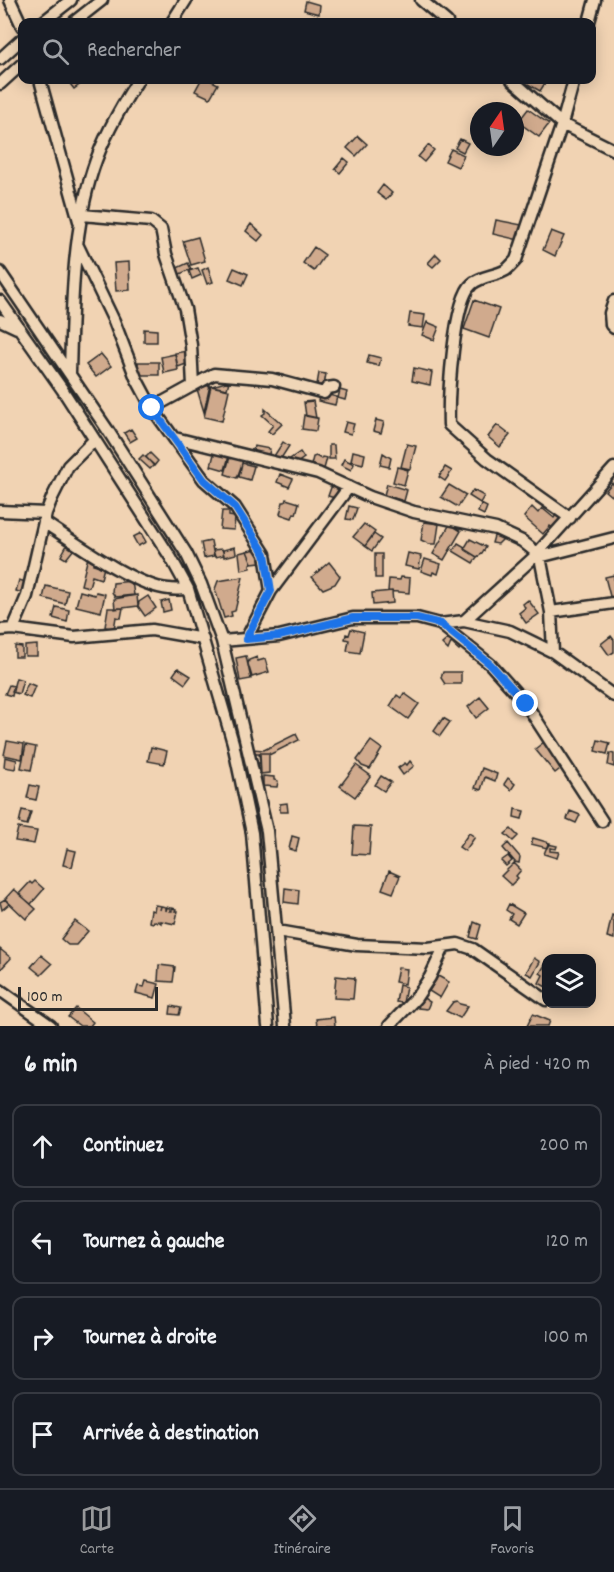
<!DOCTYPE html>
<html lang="fr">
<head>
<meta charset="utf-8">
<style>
	:root { --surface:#171b24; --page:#242831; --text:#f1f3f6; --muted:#9ea1a6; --line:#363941; --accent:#98999b }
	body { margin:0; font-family:Dekko,sans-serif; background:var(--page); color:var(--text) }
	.controls { position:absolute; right:18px; bottom:18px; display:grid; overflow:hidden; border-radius:12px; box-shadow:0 3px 15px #0003 }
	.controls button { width:54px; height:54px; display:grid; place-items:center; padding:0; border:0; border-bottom:2px solid var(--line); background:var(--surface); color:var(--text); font:30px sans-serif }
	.compass { position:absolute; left:470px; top:102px; width:54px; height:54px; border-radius:50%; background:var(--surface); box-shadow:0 3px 15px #0003; rotate:13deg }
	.scale { position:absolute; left:18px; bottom:15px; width:140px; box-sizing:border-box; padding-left:6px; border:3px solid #2b2b2b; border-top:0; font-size:16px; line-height:21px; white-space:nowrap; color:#2b2b2b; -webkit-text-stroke:4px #f0d6b7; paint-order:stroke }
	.stop { position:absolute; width:18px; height:18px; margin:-14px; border:4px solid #1a73e8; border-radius:50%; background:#fff }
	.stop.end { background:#1a73e8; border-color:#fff; box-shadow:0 2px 6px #0008 }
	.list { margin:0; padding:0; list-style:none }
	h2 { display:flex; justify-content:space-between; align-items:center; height:78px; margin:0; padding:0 24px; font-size:26px }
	h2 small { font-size:20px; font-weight:400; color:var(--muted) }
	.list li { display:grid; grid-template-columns:39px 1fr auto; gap:18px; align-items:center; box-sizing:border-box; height:84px; margin:0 12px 12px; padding:0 12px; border:2px solid var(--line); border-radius:12px }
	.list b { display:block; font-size:22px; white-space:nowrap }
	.list em { font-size:20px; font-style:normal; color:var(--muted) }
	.icon { flex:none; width:33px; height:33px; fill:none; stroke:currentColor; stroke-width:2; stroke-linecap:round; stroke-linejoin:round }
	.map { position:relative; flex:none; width:614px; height:1026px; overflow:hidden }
	.search { position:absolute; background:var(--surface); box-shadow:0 3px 15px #0003; left:18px; right:18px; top:18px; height:66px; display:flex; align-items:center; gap:15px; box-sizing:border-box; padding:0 21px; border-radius:12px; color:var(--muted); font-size:22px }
	.sheet { height:462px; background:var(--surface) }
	nav { display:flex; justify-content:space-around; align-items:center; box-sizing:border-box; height:84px; border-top:2px solid var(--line); background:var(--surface); font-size:16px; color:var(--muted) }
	nav a { display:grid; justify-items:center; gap:3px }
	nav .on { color:var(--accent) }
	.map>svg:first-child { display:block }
	.building { fill:#d0aa8d; stroke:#2b2b2b; stroke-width:1.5 }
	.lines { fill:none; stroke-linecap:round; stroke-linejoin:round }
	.minor-casing { stroke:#2b2b2b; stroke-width:15 }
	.minor { stroke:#f0d6b7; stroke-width:10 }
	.route { stroke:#1a73e8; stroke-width:8 }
</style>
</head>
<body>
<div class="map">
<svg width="614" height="1026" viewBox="0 0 614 1026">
	<rect width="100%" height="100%" fill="#f1d3b3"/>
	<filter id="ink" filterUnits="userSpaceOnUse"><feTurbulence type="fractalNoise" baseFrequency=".0167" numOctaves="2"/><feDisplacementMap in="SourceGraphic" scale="12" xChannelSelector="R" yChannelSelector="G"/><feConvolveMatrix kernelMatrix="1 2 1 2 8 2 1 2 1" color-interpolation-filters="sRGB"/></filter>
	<g filter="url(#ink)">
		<!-- building -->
		<path class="building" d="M306 1 320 5 319 14 304 10Z
			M67 80H86L74 89Z
			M201 80H210L218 84 210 98 195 91Z
			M521 80H547L540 91Z
			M528 109 549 124 539 137 518 122Z
			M358 136 367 144 356 156 347 148Z
			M460 139 468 143 463 152 455 148Z
			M428 145 434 150 424 162 418 157Z
			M451 149 464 155 458 167 445 161Z
			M344 158 349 162 340 173 335 169Z
			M383 185 392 193 386 200 377 193Z
			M496 220 522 225 519 240 493 234Z
			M251 224 263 235 258 241 246 231Z
			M551 231 564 236 555 256 543 250Z
			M198 237 205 261 191 265 183 241Z
			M314 247 325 255 314 271 303 263Z
			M436 254 441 259 433 267 428 263Z
			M129 262 130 290 116 291 114 263Z
			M188 263 191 269 178 275 175 269Z
			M208 267 213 282 207 284 202 270Z
			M198 268 201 275 192 279 189 271Z
			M234 268 248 274 243 285 229 279Z
			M474 300 499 309 489 338 464 329Z
			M410 313 425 315 423 328 408 326Z
			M427 322 439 327 434 340 422 335Z
			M144 329 157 330V342H144Z
			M187 351 189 363 178 367 175 353Z
			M101 354 111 366 96 377 86 365Z
			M175 354 178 370 164 373 161 357Z
			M369 355 381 358 379 366 367 363Z
			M138 362H159V375H138Z
			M414 368 432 372 430 385 412 381Z
			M319 373 326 374 323 391 316 390Z
			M229 381 227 389 212 386Z
			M210 385 204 412 197 389Z
			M211 386 229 390 222 421 204 417Z
			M340 390 347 392 345 400 338 398Z
			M320 393 337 397 335 405 318 401Z
			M313 401 316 418 306 416 304 402Z
			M265 409 282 424 272 434 268 431 273 425 262 415 265 413Z
			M304 415 318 418 316 431 302 429Z
			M376 420 384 422 381 433 373 431Z
			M346 422 354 424 351 434 343 432Z
			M497 425 510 435 500 447 488 437Z
			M131 429 137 438 130 442 124 433Z
			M283 442 289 446 280 460 274 456Z
			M407 444 416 446 410 469 401 467Z
			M329 445H334L335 459H329Z
			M254 446 270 449 268 459 252 456Z
			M215 450 229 456 225 470 211 466Z
			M353 451 365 454 363 464 351 461Z
			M300 452 304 458 291 467 287 461Z
			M150 453 158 461 154 466 146 457Z
			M383 453 391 458 389 467 380 465Z
			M143 455 154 465 150 469 139 459Z
			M316 456 321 459 322 457 327 458 324 469 311 465 313 457Z
			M230 457 243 461 237 478 225 474Z
			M344 459 354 464 351 470 341 465Z
			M242 463 254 466 250 480 239 477Z
			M397 467 408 470 404 485 393 482Z
			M445 467 452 471 445 481 439 477Z
			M280 474 293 479 289 487 277 482Z
			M333 482 340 484 335 498 328 496Z
			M612 483 614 485V493L611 496 605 491Z
			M387 484 407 490 404 501 384 495Z
			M449 485 466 495 458 507 441 497Z
			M473 490 484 496 480 503 469 496Z
			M286 499 299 503 296 514 294 513 292 518 280 514 283 502H285Z
			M481 504 487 507 484 515 478 512Z
			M349 506 357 508 353 520 346 519Z
			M532 507 538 513 542 508 554 518 556 515 562 520 554 529 550 526 543 534 524 517Z
			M222 511H229V516L235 517 234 530 220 529Z
			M424 522 439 524 436 544H429L421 540Z
			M364 524 375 532 365 546 353 537Z
			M450 524 461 531 444 560 433 554Z
			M141 533 146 542 138 546 133 537Z
			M374 534 381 539 372 551 365 546Z
			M494 536 504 538 498 544 492 543Z
			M470 539 486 547 482 554 477 557 464 549Z
			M211 541 214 556 204 558 201 543Z
			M458 543 465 547 464 549 477 557 473 563 453 551Z
			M67 545 74 549 66 559 61 556Z
			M235 547 236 554 224 557 223 550Z
			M222 549 224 555 215 557 213 550Z
			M257 549 260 562 252 563 247 551Z
			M247 551 252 563 250 564V568L241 570 239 553Z
			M408 553 421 556 419 569 405 566Z
			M375 554H382V578H375Z
			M88 557 94 559 93 564 104 567 101 579 92 576 89 587 81 585Z
			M425 559 441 564 438 574 433 572 432 575 421 571Z
			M329 562 340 576 335 584 323 589 312 577Z
			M614 575V600H611L605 577Z
			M243 577 235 611 231 612 232 616 224 618 215 589 218 581Z
			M401 577 410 578 409 593 388 591 389 579 400 580Z
			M19 580 26 582 23 593 16 591Z
			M132 581 134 595 115 597 112 592 113 583Z
			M46 586 68 591 65 604 43 598Z
			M80 591 95 595 96 592 105 594 101 612 76 606Z
			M392 591 393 603 373 605 372 593Z
			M137 595 138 606 115 609 114 599Z
			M148 596 156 608 145 616 138 606 139 602Z
			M169 600 171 610 163 612 161 602Z
			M528 600 539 614 526 623 519 613 525 608 523 604Z
			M56 607 69 610 67 622 53 618Z
			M108 608H123L121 618 116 617 114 629 105 627Z
			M351 629 364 632 360 653 347 651 349 640 345 639 346 634 349 635Z
			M611 636 614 640V652L609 655 601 644Z
			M449 638 452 642 453 640 462 643 459 650 451 643 448 650 442 644Z
			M37 645V656H25V646Z
			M15 646 22 647V657H15Z
			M246 656 251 679 240 681 236 658Z
			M257 657 258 661 265 659 269 672 252 677 248 664 249 660Z
			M178 668 191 676 185 684 173 675Z
			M443 672H461V684H445L441 678Z
			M16 678 23 680 19 694 12 692Z
			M28 683 35 686 30 698 23 695Z
			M9 685 14 686 12 696 5 694Z
			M404 693 419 704 408 719 390 706 397 695 401 698Z
			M480 697 489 708 476 718 468 707Z
			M443 718 450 722 440 736 434 731Z
			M296 734 299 740 269 755V753H260V766L257 768V763H260L259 754H255L253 749 264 750Z
			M598 740 610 743 607 754 595 751Z
			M7 741 24 744 22 759 4 755Z
			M371 741 382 749 370 769 362 766 357 760Z
			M544 742 564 766 555 773 535 749Z
			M26 745 36 747 31 770 21 768Z
			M151 747 167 751 164 764 148 761Z
			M260 753H269V773L261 774Z
			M610 753 614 754V767L608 765Z
			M5 757 17 760 15 769 4 767Z
			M410 761 414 766 403 775 398 768 405 763 407 765Z
			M356 765 371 776 355 797 340 786Z
			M482 768 497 774 495 781 485 777 481 790 475 788Z
			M263 776 274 777V780L278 781 277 787 263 786Z
			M381 776 391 782 384 791 375 785Z
			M508 778 515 784 511 790 504 784Z
			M30 785 39 787 36 800 27 798Z
			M287 803 288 812H280V804Z
			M515 809 524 811 522 819 514 817Z
			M22 810 31 812 27 825 19 823Z
			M570 811 580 815 576 823 567 819Z
			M354 826 371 827 369 855 352 854Z
			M18 828 37 831 34 844 15 841Z
			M511 829 518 836 513 841 505 834Z
			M469 833 475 837 465 851 459 847Z
			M292 836 299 838 296 851 289 849Z
			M533 838 550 843 549 844 547 848 531 844Z
			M508 843 520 857 519 863 515 862 503 848Z
			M548 844 557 846 556 849 550 848V851L559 852 557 858 544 854Z
			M67 849 76 851 72 867 63 865Z
			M508 856 512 861 506 866 501 861Z
			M514 863 521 870 516 876 518 878 511 885 501 876Z
			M389 871 400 876 393 893 382 889Z
			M35 881 44 889 31 904 19 894 30 882 32 884Z
			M285 888 299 890 298 904 284 902Z
			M14 889 36 909 26 919 5 899Z
			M5 899 9 904 2 910 0 902Z
			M509 904 524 913 517 924 509 919 512 914 506 910Z
			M155 905 161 906 160 910 161 906 166 907V911L167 907 170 908V911H172V908L176 909 175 911H178L175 924 161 921V923L158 921 157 923 154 921 153 923 149 922 151 910 154 911Z
			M612 915 614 916V939L607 937Z
			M75 921 88 931 76 945H68L61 939Z
			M474 922 481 925 477 939 470 937Z
			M0 949 11 958 0 970Z
			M41 955 52 964 41 975 31 967Z
			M534 958 540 962 532 976 526 973Z
			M546 963V987L539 983 543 975 540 973Z
			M159 965 175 967 173 982 158 981Z
			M398 968 407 969 405 984 395 982Z
			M336 976 355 978 353 999 334 998Z
			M438 976 449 982 440 998 429 991Z
			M146 981 159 984 155 998 136 993 138 986 144 987Z
			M399 985 406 987 403 1003 396 1002Z
			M422 997 430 1002 427 1009 418 1008Z
			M457 1001 460 1004 468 1006 460 1018 446 1011 453 1002Z
			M171 1006 181 1008 179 1015 170 1014Z
			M76 1008 93 1022 90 1026H80L68 1017Z
			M533 1014 550 1021 548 1026H527Z
			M334 1017 335 1026H317L316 1019Z"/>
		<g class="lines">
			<!-- minor casing -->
			<g class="minor-casing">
				<path id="minor" d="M10 0 22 26
					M421 0 447 22
					M43 22 71 0
					M74 22 102 0
					M172 22 186 0
					M589 22 595 0
					M0 59 22 39
					M40 80 79 221
					M512 80 562 124 614 150
					M0 84 22 64
					M82 215 151 221 161 229 166 254 185 309 191 345 193 386
					M78 246 114 321 136 378 152 408 204 480 235 507 265 554 271 591
					M0 272 107 429 186 553 201 584 222 641 267 831 285 1026
					M0 301 62 389 171 558 188 589 233 743 252 833 268 1026
					M614 301 610 313 611 325 614 328
					M0 320 17 328
					M70 373C72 306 72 234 93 169 103 138 120 108 138 80
					M152 408 214 374 272 379 324 393 327 388 334 387
					M175 438 318 473 370 497 414 512 496 529 522 541 537 553
					M0 511 46 513
					M570 518 487 459 449 425C448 399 453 300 472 284 481 276 496 276 506 270 510 267 513 263 516 260L562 124 574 80
					M45 523C74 542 136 587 169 589 175 590 182 589 188 589
					M540 557 551 612 553 652
					M535 558 614 538
					M551 612 614 603
					M464 621 532 559 614 468
					M440 624 490 664 526 704 602 821
					M13 629 27 596 46 513 52 498 68 466 94 440
					M0 630 13 629 74 637 152 630 203 639
					M246 639 271 591 349 487
					M222 641 279 636 353 618H417L440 624 464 621 510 631 553 652 614 696
					M277 931 357 945 428 948 458 944 473 949 546 1000
					M0 990 51 1026
					M389 1026 416 998 430 977 444 947"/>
			</g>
			<!-- minor -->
			<use href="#minor" class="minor"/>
		</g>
	</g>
	<g class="lines" filter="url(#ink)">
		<!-- route -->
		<path class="route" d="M152 408 204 480 235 507 265 554 271 591 246 639 279 636 353 618H417L441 624 490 664 526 704"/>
	</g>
</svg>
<div class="controls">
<button><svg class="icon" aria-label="layers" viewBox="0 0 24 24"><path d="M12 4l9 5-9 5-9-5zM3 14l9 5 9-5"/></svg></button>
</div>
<svg class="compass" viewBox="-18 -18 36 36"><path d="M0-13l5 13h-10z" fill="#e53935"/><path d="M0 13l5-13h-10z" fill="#9ea1a6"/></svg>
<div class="scale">100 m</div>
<div class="stop" style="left:152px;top:408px"></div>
<div class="stop end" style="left:526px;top:704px"></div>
<div class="search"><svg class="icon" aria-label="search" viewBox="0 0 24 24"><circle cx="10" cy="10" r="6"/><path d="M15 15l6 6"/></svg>Rechercher</div>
</div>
<section class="sheet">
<h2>6 min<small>À pied · 420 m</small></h2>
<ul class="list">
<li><svg class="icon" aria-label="ahead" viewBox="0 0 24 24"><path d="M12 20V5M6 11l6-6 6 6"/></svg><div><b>Continuez</b></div><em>200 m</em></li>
<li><svg class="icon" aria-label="left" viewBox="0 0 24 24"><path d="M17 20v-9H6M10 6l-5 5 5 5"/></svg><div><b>Tournez à gauche</b></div><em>120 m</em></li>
<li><svg class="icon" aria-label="right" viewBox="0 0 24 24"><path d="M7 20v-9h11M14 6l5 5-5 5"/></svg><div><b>Tournez à droite</b></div><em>100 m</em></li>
<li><svg class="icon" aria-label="arrive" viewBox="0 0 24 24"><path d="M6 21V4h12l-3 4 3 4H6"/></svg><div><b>Arrivée à destination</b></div></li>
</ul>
</section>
<nav>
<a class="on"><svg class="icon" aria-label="map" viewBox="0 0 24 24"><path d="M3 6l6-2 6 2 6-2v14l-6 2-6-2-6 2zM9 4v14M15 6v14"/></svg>Carte</a>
<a><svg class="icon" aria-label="directions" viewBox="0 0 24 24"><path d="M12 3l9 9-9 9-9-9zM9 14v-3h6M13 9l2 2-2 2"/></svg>Itinéraire</a>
<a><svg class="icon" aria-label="saved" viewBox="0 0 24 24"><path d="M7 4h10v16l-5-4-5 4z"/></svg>Favoris</a>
</nav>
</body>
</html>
